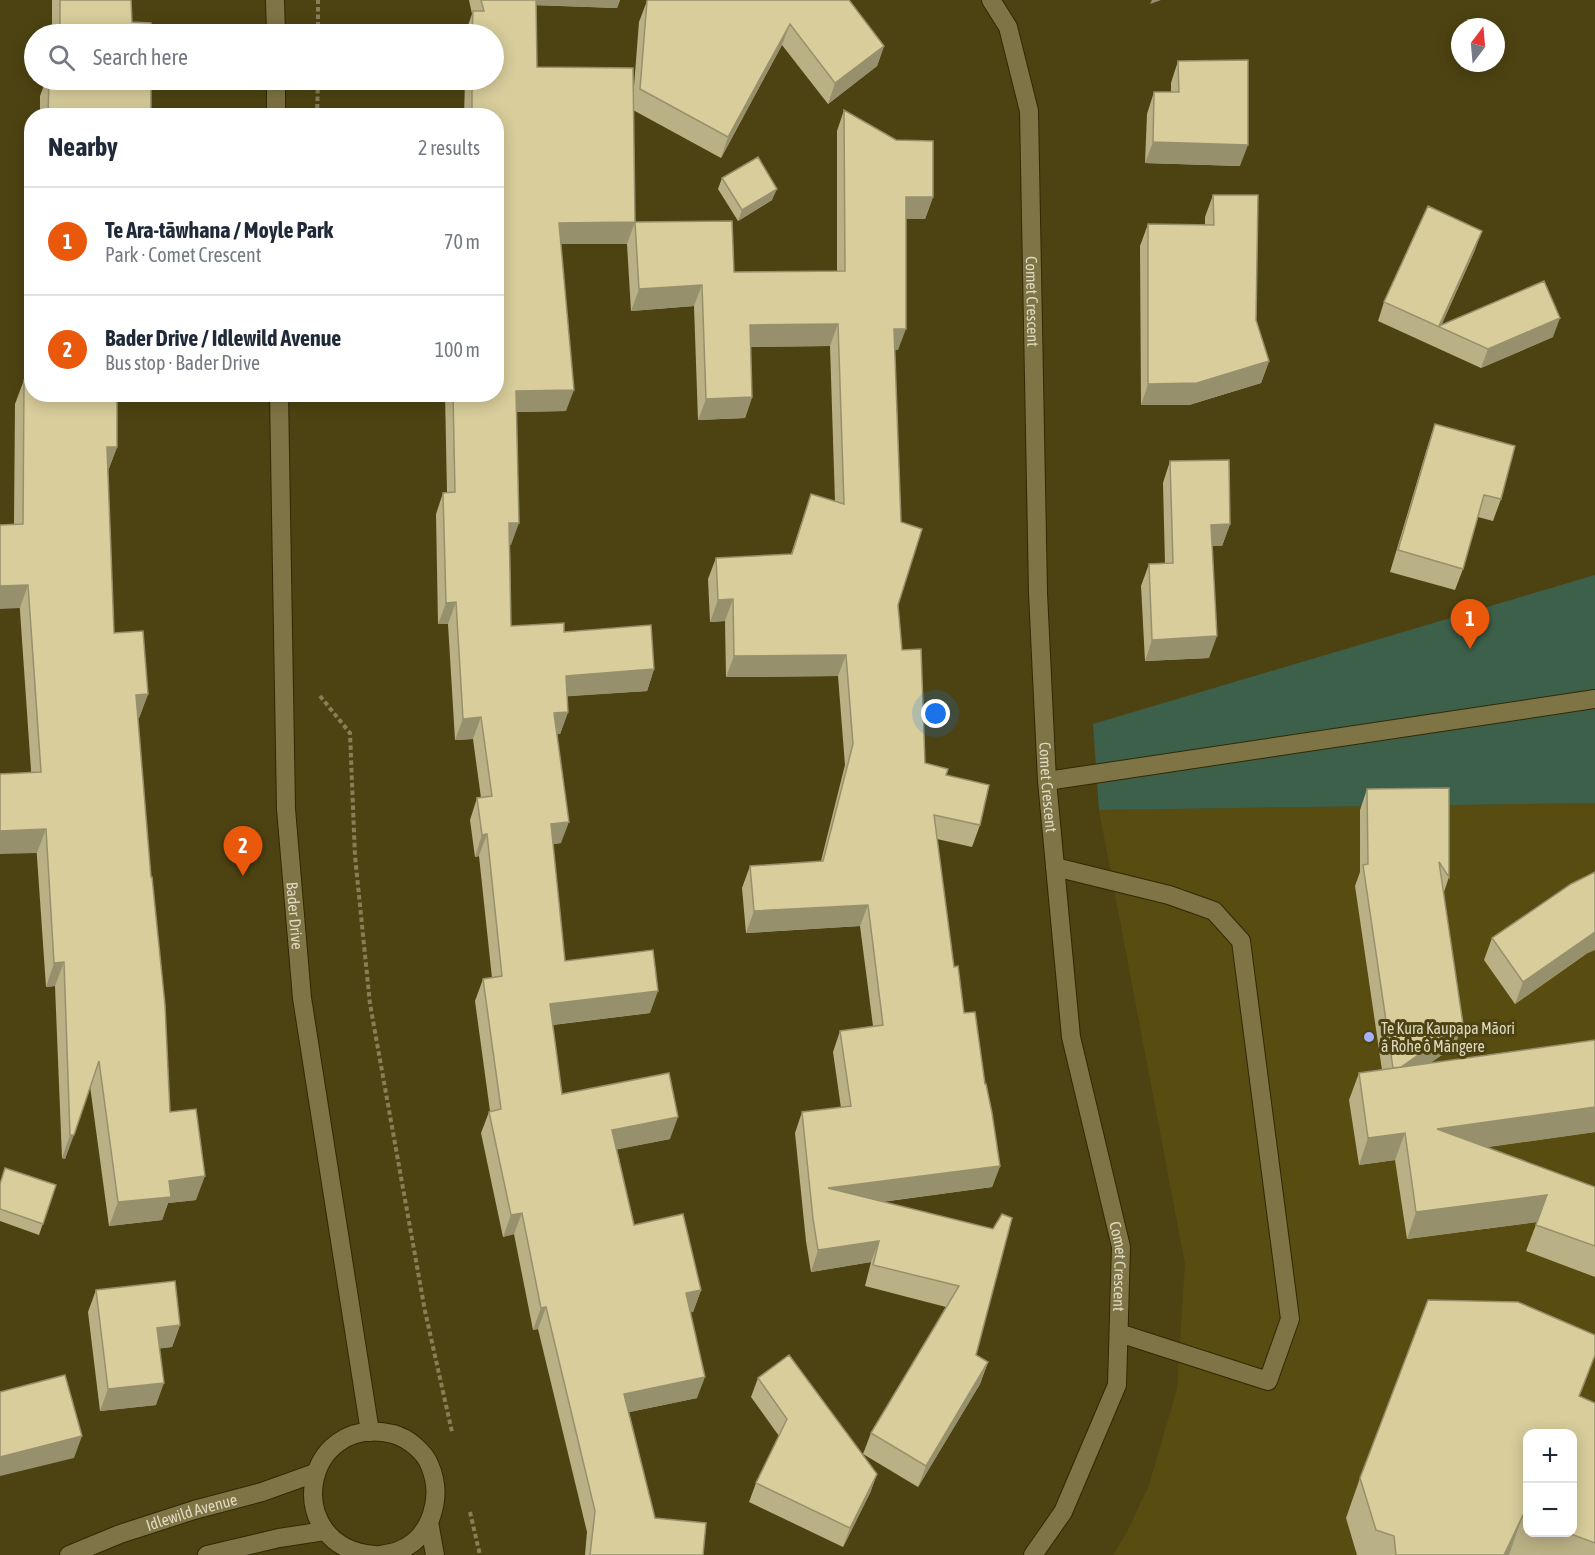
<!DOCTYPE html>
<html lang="en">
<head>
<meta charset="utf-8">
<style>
	:root { --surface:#fff; --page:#f2f2f3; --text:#1f2937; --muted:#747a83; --line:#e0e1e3; --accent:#ea580c }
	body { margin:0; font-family:"Asap Condensed",sans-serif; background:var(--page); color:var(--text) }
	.controls { position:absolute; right:18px; bottom:18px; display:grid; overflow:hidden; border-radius:12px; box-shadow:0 3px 15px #0003 }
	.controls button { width:54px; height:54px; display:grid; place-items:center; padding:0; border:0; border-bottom:2px solid var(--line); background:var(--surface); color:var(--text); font:30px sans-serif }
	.compass { position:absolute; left:1451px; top:18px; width:54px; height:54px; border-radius:50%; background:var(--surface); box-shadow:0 3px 15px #0003; rotate:16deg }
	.you { position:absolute; left:936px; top:714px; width:21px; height:21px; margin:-15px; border:4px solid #fff; border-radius:50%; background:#1a73e8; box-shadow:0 0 0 9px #1a73e833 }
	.badge { display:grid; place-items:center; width:39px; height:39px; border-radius:50%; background:var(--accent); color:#fff; font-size:20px; font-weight:700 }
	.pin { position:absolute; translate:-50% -50px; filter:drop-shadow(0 2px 3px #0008) }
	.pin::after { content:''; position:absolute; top:32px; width:21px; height:18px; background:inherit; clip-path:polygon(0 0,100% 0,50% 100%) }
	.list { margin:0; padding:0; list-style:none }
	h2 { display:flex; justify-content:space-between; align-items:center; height:78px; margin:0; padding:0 24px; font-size:26px }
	h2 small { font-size:20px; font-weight:400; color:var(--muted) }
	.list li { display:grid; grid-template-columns:39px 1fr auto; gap:18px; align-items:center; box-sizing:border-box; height:108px; padding:0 24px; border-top:2px solid var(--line) }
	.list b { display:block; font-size:22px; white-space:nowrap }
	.list p { margin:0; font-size:20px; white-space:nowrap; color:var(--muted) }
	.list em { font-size:20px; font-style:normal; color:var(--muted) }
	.icon { flex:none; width:33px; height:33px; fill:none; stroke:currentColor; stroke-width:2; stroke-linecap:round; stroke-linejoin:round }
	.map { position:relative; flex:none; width:1595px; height:1555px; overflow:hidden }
	.search { position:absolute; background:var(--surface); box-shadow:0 3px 15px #0003; left:24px; top:24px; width:480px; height:66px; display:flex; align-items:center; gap:15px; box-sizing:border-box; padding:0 21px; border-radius:33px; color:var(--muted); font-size:22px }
	.panel { position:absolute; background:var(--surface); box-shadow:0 3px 15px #0003; left:24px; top:108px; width:480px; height:294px; border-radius:24px }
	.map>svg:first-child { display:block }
	.built { fill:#584c10; fill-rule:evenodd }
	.park { fill:#3d604b }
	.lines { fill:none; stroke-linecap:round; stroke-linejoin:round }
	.lane-casing { stroke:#312904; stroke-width:20 }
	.street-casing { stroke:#312904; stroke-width:20 }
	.secondary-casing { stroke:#312904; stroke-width:20 }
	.path { stroke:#877f58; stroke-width:4; stroke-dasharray:4.5 3; stroke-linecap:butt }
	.lane { stroke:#7f7445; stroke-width:18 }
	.street { stroke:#7f7445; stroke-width:18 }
	.secondary { stroke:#7f7445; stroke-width:18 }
	.wall { fill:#bab085; fill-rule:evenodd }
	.shaded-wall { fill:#97906c }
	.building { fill:#d8cd9b; stroke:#97906c; stroke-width:1.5 }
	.poi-dot { fill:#a6b1fc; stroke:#4d4312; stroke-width:2 }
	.labels { text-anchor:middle; stroke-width:6; stroke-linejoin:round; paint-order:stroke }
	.street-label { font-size:16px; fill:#ded9c0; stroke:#4d4312 }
	.poi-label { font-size:16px; fill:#ded9c0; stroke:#4d4312; text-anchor:start }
</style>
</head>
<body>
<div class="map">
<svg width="1595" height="1555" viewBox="0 0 1595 1555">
	<rect width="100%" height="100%" fill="#4d4312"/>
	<!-- built -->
	<path class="built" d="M1595 803V1555H1113L1127 1532 1149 1485 1177 1389 1185 1264 1099 810ZM1528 1434H1572V1532H1528Z"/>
	<!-- park -->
	<path class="park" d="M1595 575V803L1099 810 1093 724Z"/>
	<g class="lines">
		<!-- lane casing -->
		<g class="lane-casing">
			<path id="lane" d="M1047 781 1595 699
				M1055 867 1169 895 1214 911 1241 941 1290 1319 1268 1381 1119 1333"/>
		</g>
		<!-- street casing -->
		<g class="street-casing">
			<g id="street">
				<path id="s1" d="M991 0 1008 27 1029 111 1038 593 1047 781 1071 1037 1121 1247 1117 1385 1063 1512 1033 1555"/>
			</g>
		</g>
		<!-- secondary casing -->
		<g class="secondary-casing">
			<g id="secondary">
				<path d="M275 0 276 34"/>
				<path d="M276 80V116"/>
				<path id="s2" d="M279 394 286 809 302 998 370 1432"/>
				<path d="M429 1522 435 1555"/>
				<path id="s3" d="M69 1555 120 1534 194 1510 262 1492 315 1473"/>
				<path d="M207 1555 279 1538 325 1531"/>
				<path d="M375 1555C280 1548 301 1412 393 1434 408 1438 425 1452 430 1466 443 1497 432 1538 398 1551 393 1553 386 1554 380 1555"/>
			</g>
		</g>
		<!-- path -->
		<path class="path" d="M318 34V0
			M317 116 318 80
			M320 696 350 733 355 856 370 1004 425 1311 452 1432
			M470 1512 480 1555"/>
		<!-- lane -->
		<use href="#lane" class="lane"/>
		<!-- street -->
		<use href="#street" class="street"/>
		<!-- secondary -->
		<use href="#secondary" class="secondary"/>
	</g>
	<!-- wall -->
	<path class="wall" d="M52 0H131L132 22 151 34H52Z
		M469 0H620L617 8 536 5 537 67 633 99 639 22 647 1 849 0 884 46 877 66 828 104 782 45 721 158 633 110 635 222 734 272 837 271V131L844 110 933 197 925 219H906L898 350H895L898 605 902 650 925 763 946 775 980 825 972 847 937 839 954 967 964 1013 985 1084 1000 1166 992 1187 882 1202 993 1229 976 1355 988 1362 980 1384 918 1487 863 1454 871 1433 946 1307 865 1286 871 1262 811 1272 806 1241 795 1133 802 1112 841 1108 833 1052 840 1031 873 1026 860 926 746 933 742 888 750 866 821 861 845 765 838 676 726 677 725 621 710 622 708 579 716 558 791 554 811 494 835 502 830 346 750 347 752 397 745 418 698 420 694 306 631 311 627 244H561L566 411 517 412 511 545H510L511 626 564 632 654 669 647 691 567 696 568 712 560 734H557L561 843 553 844 565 961 650 1013 553 1025 562 1094 670 1139 617 1149 634 1225 701 1290 693 1312H691L697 1398 629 1412 655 1518 703 1555H585L587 1532 538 1329 533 1330 514 1234 503 1237 481 1133 489 1112 490 1111 475 1001 483 979 492 978 479 856 475 857 470 820 477 798H481L473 739 455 740 448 624H438L436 514 443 493H447L445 394H496V116H464L465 80H494V34H465L472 14Z
		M1178 61 1240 166 1145 163 1147 114 1154 92H1171V83Z
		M46 80H49L151 116H40V96Z
		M722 178 772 200 738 221 718 189Z
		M1213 195 1256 320 1269 361 1261 383 1189 405H1141L1140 246 1148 224 1205 225V217Z
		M1475 250 1441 326 1553 337 1481 368 1378 321 1384 302Z
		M24 380 117 447 108 471 114 633 148 694 139 718H138L170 1112 196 1200 168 1203 162 1220 109 1226 90 1086 65 1159 62 1158 55 986 46 987 14 524 15 404Z
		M1435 424 1501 499 1493 521 1478 517 1463 569 1455 590 1390 572 1428 445Z
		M1170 461 1230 524 1222 546H1212L1209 658 1145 661 1141 586 1149 564H1165L1163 483Z
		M1449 788V877L1444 892 1455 1046 1430 1063 1595 1040V1132L1486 1147 1595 1187V1277L1526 1251 1537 1222 1407 1239 1395 1160 1359 1165 1349 1100 1359 1073 1382 1070 1355 886 1360 872V810L1367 789Z
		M1492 938 1586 954 1515 1004 1484 960Z
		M0 1183 56 1185 39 1235 0 1221Z
		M96 1290 180 1325 172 1347 159 1348 156 1405 100 1411 88 1312Z
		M758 1378 877 1474 870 1493 843 1547 749 1502 756 1483 779 1436 751 1397Z
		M1580 1397 1595 1403V1555H1357L1346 1518 1360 1478ZM1527 1434 1572 1533H1527Z"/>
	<!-- shaded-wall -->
	<path class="shaded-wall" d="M530 0H620L617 8 528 5Z
		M1152 0H1161L1150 4Z
		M790 24 782 45 721 158 728 137Z
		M884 46 877 66 828 104 835 83Z
		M1153 142 1248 145 1240 166 1145 163Z
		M777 189 772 200 738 221 742 210Z
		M906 197H933L925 219H899Z
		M635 222 627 244H552L559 223Z
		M1482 231 1475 250 1440 328 1439 327Z
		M702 285 694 306 631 311 639 289Z
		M1560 318 1553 337 1481 368 1488 349Z
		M838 324 830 346 742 347 750 325Z
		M894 329H906L898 350H886Z
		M1269 361 1261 383 1189 405H1141L1148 384Z
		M574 390 566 411 509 412 516 391Z
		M752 397 745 418 698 420 706 399Z
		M107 447H117L108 471Z
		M509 523H519L511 545H501Z
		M1230 524 1222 546H1203L1211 525Z
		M28 585 20 608 0 609V586Z
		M733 599 725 621 710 622 718 600Z
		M456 602 448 624H438L446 603Z
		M1217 636 1209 658 1145 661 1152 640Z
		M846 655 838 676 726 677 734 656Z
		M654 669 647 691 558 697 566 676Z
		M148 694 139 718 127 719 136 695Z
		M568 712 560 734 546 735 554 713Z
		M481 717 473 739 455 740 463 719Z
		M569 822 561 843 543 846 551 824Z
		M46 829 37 853 0 854V831Z
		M487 834 479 856 475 857 482 835Z
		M868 905 860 926 746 933 754 911Z
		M1595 932V950L1586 954 1515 1004 1523 982Z
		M64 962 55 986 46 987 54 963Z
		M658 991 650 1013 542 1026 550 1004Z
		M1463 1024 1455 1046 1385 1094 1393 1073Z
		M1595 1107V1132L1427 1156 1437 1129Z
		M678 1117 670 1139 605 1152 612 1130Z
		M1405 1133 1395 1160 1359 1165 1368 1138Z
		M70 1135H74L65 1159 62 1158Z
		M1000 1166 992 1187 820 1210 828 1188Z
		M205 1176 196 1200 168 1203 162 1220 109 1226 118 1202 169 1181Z
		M1547 1195 1537 1222 1407 1239 1416 1212Z
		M522 1213 514 1234 503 1237 511 1215Z
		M879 1241 871 1262 811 1272 818 1250Z
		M701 1290 693 1312 679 1315 686 1293Z
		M546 1307 538 1329 533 1330 541 1308Z
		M180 1325 172 1347 149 1350 157 1328Z
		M1595 1355 1587 1377 1565 1434 1579 1396Z
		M988 1362 980 1384 918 1487 926 1466Z
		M705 1377 697 1398 616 1415 624 1394Z
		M164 1383 156 1405 100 1411 108 1389Z
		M82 1436 74 1458 0 1476V1457Z
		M877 1474 870 1493 843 1547 850 1528Z
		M1523 1515 1509 1555H1504Z"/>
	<!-- building -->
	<path class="building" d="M60 0H131L132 22 151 23V34H60Z
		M481 0H536L537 67 633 68 635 222 732 221 734 272 845 271 844 110 896 140 933 141V197H906V329H894L901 522 922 529 898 605 902 650 921 649 925 763 948 769 946 775 989 785 980 825 934 815 954 967 958 966 964 1013 975 1012 985 1084H986L992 1113 1000 1166 828 1188 993 1229 1002 1214 1012 1218 976 1355 988 1362 926 1466 871 1433 959 1286 873 1265 879 1241 818 1250 813 1219 802 1112 851 1106 840 1031 883 1025 868 905 754 911 750 866 823 861 853 744 846 655 734 656 733 599 718 600 716 558 792 554 811 494 844 504 838 324 750 325 752 397 706 399 702 285 639 289 635 222 559 223 574 390 516 391 519 523H509L511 626 564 623V632L651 625 654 669 566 676 568 712 554 713 569 822 551 824 565 961 653 950 658 991 550 1004 562 1094 669 1073 678 1117 612 1130 634 1225 683 1214 701 1290 686 1293 705 1377 624 1394 655 1518 706 1523 703 1555H590L595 1511 546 1307 541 1308 522 1213 511 1215 489 1112 501 1109 483 979 502 976 487 834 482 835 477 798 492 796 481 717 463 719 456 602 446 603 443 493 455 492 453 394H496V116H472V80H494V34H472L473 11H484Z
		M648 0H849L884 46 835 83 790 24 728 137 640 89 647 1Z
		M1248 60V145L1153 142 1154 92H1179L1178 61Z
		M49 80H151V116L48 115Z
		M758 157 777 189 742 210 722 178Z
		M1213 195H1258L1256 320 1269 361 1197 383 1148 384V224L1214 225Z
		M1428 206 1482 231 1439 326 1544 281 1560 318 1488 349 1384 302Z
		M24 380H32V394H117V447H107L114 633 143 631 148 694 136 695 151 877H152L165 1005 170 1112 196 1109 205 1176 169 1181 171 1197 118 1202 99 1061 74 1135H70L64 962 54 963 46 829 0 831V774L41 772 28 585 0 586V525L23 524Z
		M1435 424 1515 446 1501 499 1484 495 1463 569 1398 550Z
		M1229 460 1230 524 1211 525 1217 636 1152 640 1149 564 1173 563 1170 461Z
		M1449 788V877L1439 862 1463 1024 1401 1067 1393 1068 1363 865 1368 864 1367 789Z
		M1595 872V932L1523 982 1492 938 1571 884Z
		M1595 1040V1107L1437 1129 1595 1187V1246L1536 1225 1547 1195 1416 1212 1405 1133 1368 1138 1359 1073Z
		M5 1168 56 1185 43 1224 0 1209V1184Z
		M175 1281 180 1325 157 1328 164 1383 108 1389 96 1290Z
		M1428 1300 1518 1302 1595 1335V1355L1579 1396 1595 1403V1543L1568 1533H1572V1434H1527V1517L1523 1515 1504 1555H1396L1394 1536 1376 1530 1360 1478Z
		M789 1355 877 1474 850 1528 756 1483 787 1419 758 1378Z
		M65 1375 82 1436 0 1457V1392Z"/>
	<!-- markers -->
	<circle class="poi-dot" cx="1369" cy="1037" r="6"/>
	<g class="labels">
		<!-- street labels -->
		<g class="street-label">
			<text dy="6" stroke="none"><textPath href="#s1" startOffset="309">Comet Crescent</textPath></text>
			<text dy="6" stroke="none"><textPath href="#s1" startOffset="795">Comet Crescent</textPath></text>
			<text dy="6" stroke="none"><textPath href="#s2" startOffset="522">Bader Drive</textPath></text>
			<text dy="6" stroke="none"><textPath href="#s1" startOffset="1281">Comet Crescent</textPath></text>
			<text dy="6" stroke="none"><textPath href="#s3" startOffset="130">Idlewild Avenue</textPath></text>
		</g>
		<!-- poi labels -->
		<g class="poi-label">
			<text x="1381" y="1034">Te Kura Kaupapa Māori<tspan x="1381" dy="18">ā Rohe ō Māngere</tspan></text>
		</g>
	</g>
</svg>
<div class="controls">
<button>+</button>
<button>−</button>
</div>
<svg class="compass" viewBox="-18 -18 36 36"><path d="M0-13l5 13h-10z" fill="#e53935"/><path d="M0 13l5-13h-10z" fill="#747a83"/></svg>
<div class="you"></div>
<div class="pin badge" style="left:1470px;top:649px">1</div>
<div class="pin badge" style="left:243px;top:876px">2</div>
<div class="search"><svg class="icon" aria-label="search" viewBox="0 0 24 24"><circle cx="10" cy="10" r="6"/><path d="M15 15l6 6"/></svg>Search here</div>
<section class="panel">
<h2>Nearby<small>2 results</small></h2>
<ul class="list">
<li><span class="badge">1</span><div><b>Te Ara-tāwhana / Moyle Park</b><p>Park · Comet Crescent</p></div><em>70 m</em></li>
<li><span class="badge">2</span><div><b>Bader Drive / Idlewild Avenue</b><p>Bus stop · Bader Drive</p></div><em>100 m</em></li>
</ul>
</section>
</div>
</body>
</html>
